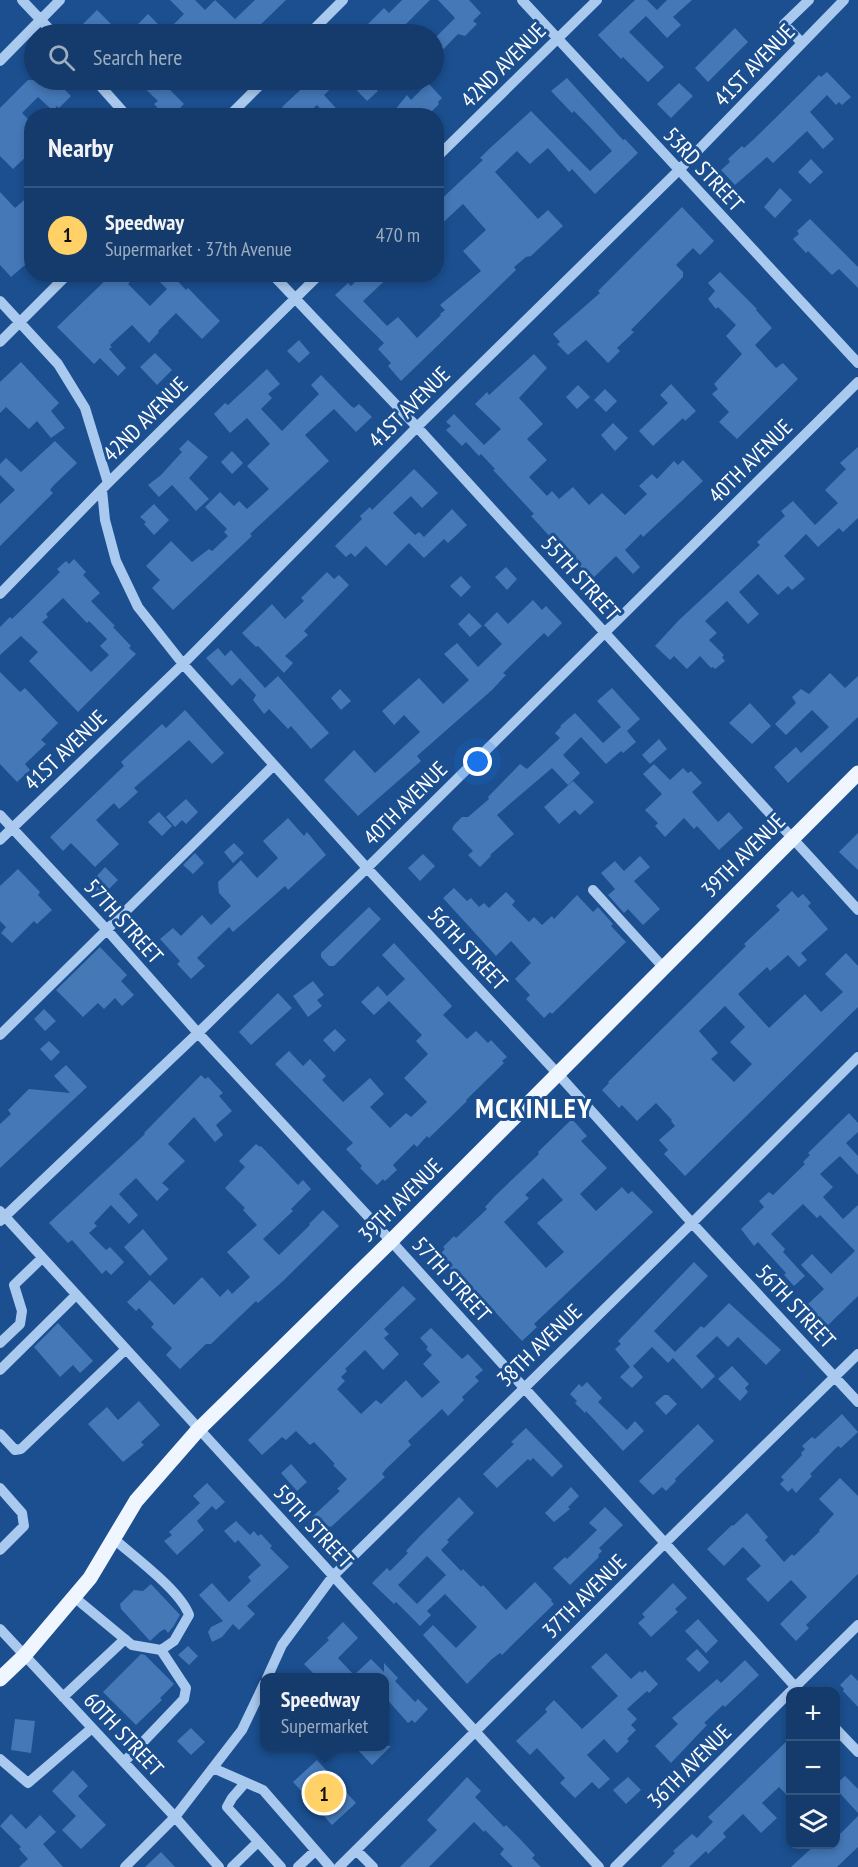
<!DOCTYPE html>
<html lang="en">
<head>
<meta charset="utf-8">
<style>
	:root { --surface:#143b6b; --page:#214673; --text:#f1f3f6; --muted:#9dadc1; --line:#33557e; --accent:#ffd166 }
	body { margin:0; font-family:"PT Sans Narrow",sans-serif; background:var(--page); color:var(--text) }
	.controls { position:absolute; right:18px; bottom:18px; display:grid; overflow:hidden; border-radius:12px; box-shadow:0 3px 9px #0003 }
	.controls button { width:54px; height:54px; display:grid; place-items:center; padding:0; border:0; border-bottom:2px solid var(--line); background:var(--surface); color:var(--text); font:30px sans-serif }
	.you { position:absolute; left:478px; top:762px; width:21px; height:21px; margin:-15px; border:4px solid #fff; border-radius:50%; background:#1a73e8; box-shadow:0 0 0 9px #1a73e833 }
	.badge { display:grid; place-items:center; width:39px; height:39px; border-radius:50%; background:var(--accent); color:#111; font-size:20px; font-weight:700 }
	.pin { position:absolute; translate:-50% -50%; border:3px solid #fff; box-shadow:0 2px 6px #0006 }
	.popup { position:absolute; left:260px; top:1673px; width:129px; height:78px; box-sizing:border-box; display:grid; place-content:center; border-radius:12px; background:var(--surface); filter:drop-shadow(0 2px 4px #0005); font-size:20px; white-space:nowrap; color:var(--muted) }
	.popup b { font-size:22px; color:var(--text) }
	.popup::after { content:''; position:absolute; left:50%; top:100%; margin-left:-12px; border:12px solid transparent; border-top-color:var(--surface) }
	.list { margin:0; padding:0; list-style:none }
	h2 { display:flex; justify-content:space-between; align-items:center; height:78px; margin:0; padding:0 24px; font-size:26px }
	h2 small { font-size:20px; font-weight:400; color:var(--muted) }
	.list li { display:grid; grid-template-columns:39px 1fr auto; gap:18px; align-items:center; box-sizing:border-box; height:96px; padding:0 24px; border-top:2px solid var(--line) }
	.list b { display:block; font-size:22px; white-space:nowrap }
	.list p { margin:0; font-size:20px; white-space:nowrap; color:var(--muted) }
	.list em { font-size:20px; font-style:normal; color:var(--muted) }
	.icon { flex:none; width:33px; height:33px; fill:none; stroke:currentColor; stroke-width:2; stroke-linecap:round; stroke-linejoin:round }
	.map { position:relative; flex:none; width:858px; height:1867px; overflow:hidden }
	.search { position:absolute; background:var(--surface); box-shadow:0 3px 9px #0003; left:24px; top:24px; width:420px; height:66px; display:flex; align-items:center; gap:15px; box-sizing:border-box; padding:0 21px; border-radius:33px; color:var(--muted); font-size:22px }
	.panel { position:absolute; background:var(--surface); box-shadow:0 3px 9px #0003; left:24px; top:108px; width:420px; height:174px; border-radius:24px }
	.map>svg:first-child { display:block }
	.building { fill:#4478b7; fill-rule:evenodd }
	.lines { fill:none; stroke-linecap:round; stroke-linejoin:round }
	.minor { stroke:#a9c9ee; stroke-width:10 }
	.major { stroke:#f0f6ff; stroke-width:15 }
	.labels { text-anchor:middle; stroke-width:6; stroke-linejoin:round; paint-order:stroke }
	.street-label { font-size:22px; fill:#fff; stroke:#1b4f8f }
	.district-label { font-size:28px; font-weight:bold; letter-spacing:1.5px; fill:#fff; stroke:#1b4f8f }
</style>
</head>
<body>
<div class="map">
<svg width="858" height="1867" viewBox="0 0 858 1867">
	<rect width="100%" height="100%" fill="#1b4f8f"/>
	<!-- building -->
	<path class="building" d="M170 0H195L205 10 215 0 235 19 255 0H286L251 34H145L136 26 148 14 166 32 184 14Z
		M402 0H430L406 24 417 34H358L384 8 389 13Z
		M438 0H469L481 13 473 21 477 24 465 36 458 34 434 59V39L455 18Z
		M635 0H647L657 10 667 0H692L673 17 681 25 667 38 646 16 629 32 664 67 648 82 623 57 621 59 598 35Z
		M97 10 121 34H88L81 26Z
		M735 28 748 42 708 82 695 68Z
		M827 72 851 97 842 105 839 102 836 105 827 95 810 112 834 139 823 149 807 131 773 163 767 157 735 185 721 170 730 162 728 159 742 146 744 148 753 140 819 75 821 77Z
		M567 78 623 140 625 139 638 153 595 194 572 169 569 172 548 148 530 164 517 151 495 172 538 219 548 210 563 226 531 256 526 257 514 267 516 270 401 381 388 366 391 363 378 349 384 343 335 295 348 283 351 286 363 274H392L363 301 387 326 398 317 417 338 441 315 440 314 445 310 440 305 481 271 463 251 486 230 463 204 436 229V204L483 160 480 158 489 149 531 111 590 171 612 151 588 125 574 111 572 113 551 91Z
		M28 80H55L71 96 59 108 57 106 53 111 38 97 22 113 32 123V151L13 169 0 156V108Z
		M136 80H160L184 104 172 116H165L154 104 158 101Z
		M311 80H340L324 95 343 116H327L317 105 305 116H289L282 107Z
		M347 80H367L378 91 367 101Z
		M428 83 442 98 438 102 439 104 427 116H390L407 95 411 100Z
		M679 83 693 96 671 118 657 104Z
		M811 159 823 172 810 184 798 172Z
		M780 188 792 200 775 218 764 207Z
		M0 192 15 208 32 193V259L11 277 0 265Z
		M682 207 714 241 700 255 693 248 676 265 683 272V277L631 330 634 332 617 348 620 351 608 363 586 340 568 355 557 344 560 342 553 334 600 293 598 291Z
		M810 219 858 267V288L839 269 832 275 808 251 806 253 793 239 799 234 797 231Z
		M720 272 757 309 756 310 772 328 755 345 776 368 783 363 798 379 737 439 719 422 729 412 712 394 718 389 714 384 742 354 726 336 736 325 718 307 716 309 708 299 715 291 708 283Z
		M112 274H138L128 284 150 306 167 289 152 274H171L186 290 188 288 220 321 202 339 176 313 158 331 159 332 149 343 132 325 110 345 112 347 109 349 126 368 118 376 100 358 94 364 57 327Z
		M299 340 310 353 299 363 287 351Z
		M155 353 172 370 157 385 140 367Z
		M534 354 547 368 519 398 543 424 527 439 547 460 529 477 547 496 552 491 559 499 573 487 589 505 602 493 625 515 647 494 639 486 652 474 657 479 674 461 678 465 683 460 703 481 643 537 641 534 625 550 640 567 633 574 616 556 592 579 573 559 576 556 556 537 553 540 531 516 534 514 495 472 493 470 495 469 481 454 479 456 466 442 462 446 446 430 451 426 446 422 454 414 484 445 501 429 475 404 487 392 489 395Z
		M21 362 59 403 51 411 65 428 51 438 37 421 29 429 6 407 0 413V382Z
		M267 369 280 384 268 394 272 398 261 409 282 431 319 394 311 385 321 375 351 406 354 408 359 404 372 417 356 432 334 409 305 435 329 461 250 534 252 536 173 610 152 588 160 580 146 566 171 541 192 562 209 549 212 551 228 536 224 532 227 529 205 507 220 492 234 506 239 501 247 509 269 489 247 466 270 444 247 418 230 433 214 414 225 403 228 405Z
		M671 384 696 411 685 421 683 418 653 446 639 431 668 403 660 395Z
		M578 385 590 397 577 409 566 397Z
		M605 389 617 401 606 412 594 400Z
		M613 423 628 438 615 451 601 435Z
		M188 440 208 457 189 478 209 499 196 511 172 485 159 497 148 485 161 475 182 452 179 449Z
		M55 441 77 463 54 485 50 490 53 493 0 546V504L15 490 0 475V464L6 458 21 472Z
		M858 447V518L843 532 839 528 818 547 806 534 784 556 805 579 792 590 788 586 778 595 758 574 739 592 759 614 748 624 727 601 705 621 717 633 709 640 724 655 722 657 725 661 715 669 713 667 711 668 700 656 687 669 674 656 670 660 655 646 679 620 760 545 757 542 785 516 781 511 793 501 815 525 838 503 825 490 846 469 840 463Z
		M232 451 243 463 232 474 221 462Z
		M414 469 438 493 422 508 411 496 393 513 415 535 419 532 424 537 452 509 467 525 448 543 444 539 424 558 409 543 386 566 366 546 355 557 351 553 346 557 335 546 362 519 360 516 370 507 372 510Z
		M154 504 169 520 154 535 144 524 146 522 140 517Z
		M74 559 86 572 83 575 100 593 91 601 115 626 113 627 131 646 129 648 136 654 78 712 29 661 38 652 21 636 0 655V627L10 617 12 619 53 579 60 572 57 569 66 561 69 564ZM63 598 87 623 89 621 107 639 100 646 109 655 91 672 42 622 48 617 46 614Z
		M506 567 517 579 507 590 495 577Z
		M327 572 334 579 339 575 349 585 304 631 308 635 285 656 293 663 284 673 258 646 256 647 242 633 272 604 285 619 304 601 301 598Z
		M461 576 471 587 461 597 450 586Z
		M533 600 542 610 546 606 562 623 548 637 544 633 503 673 506 675 492 690 417 756 421 761 358 816 324 780 354 750 375 773 420 732 404 715 394 725 382 711 419 678 443 704 469 680 444 654 457 643 478 667 502 644 484 625 497 612 508 624Z
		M469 613 482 626 470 637 458 624Z
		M218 648 225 656 231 650 265 688 278 676 329 733 311 749 291 726 288 729 269 709 264 714 253 700 256 695 240 678 232 686 206 658Z
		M0 672 20 692 25 688 58 723 41 740 46 744 25 764 30 770 17 782 0 764Z
		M830 673 845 688 858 676V717L788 783 774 767 796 747 801 753 829 727 812 710 786 735 775 724 796 703 792 697 801 689 809 694Z
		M612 688 640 719 627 731 636 742 623 753 621 751 606 764 581 737 563 755 580 773 568 785 552 768 497 815 514 834 490 855 491 856 480 867 468 855 473 851 452 829 454 825 462 817H468L489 799 488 797 520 764 527 769 560 738 555 733 561 727 560 726 575 713 603 743 621 727 597 701Z
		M340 689 351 701 341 710 331 698Z
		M750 703 771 726 752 744 729 723Z
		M185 710 224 753 212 764 189 740 134 788 138 792 126 803 119 809 114 803 96 820 119 844 95 867 71 843 63 851 50 837 124 766 121 762 162 724 166 728Z
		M659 739 667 749 650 764 642 755Z
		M654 764 670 780 683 768 688 773 691 771 702 783 692 792 718 822 729 812 743 828 719 850 697 826 694 829 684 818 665 837 655 826 658 823 645 810 662 794 643 774Z
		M573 781 594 802 580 815 575 810 559 824 544 807Z
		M186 799 198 812 186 824 182 820 175 827 166 817Z
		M159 812 172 826 162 836 148 822Z
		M288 818 304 836 307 832 326 855 288 890 285 886 233 932 229 927 197 958 205 966 191 979 177 964 180 961 160 939 173 928 181 936 202 915 211 925 231 906 219 893 218 882 241 860 257 878 278 858 263 841Z
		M858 833V870L839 852Z
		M234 843 244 853 233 863 224 852Z
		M195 853 204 863 193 874 183 865Z
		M423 854 435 866 420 881 408 868Z
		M640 856 650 867 634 881 660 909 643 925 628 909 624 913 608 895 615 889 601 873 615 861 624 871Z
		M105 867 118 880 102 896 92 887 98 881 95 878Z
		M18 869 40 892 38 895 52 910 37 924 34 921 12 943 1 933 6 927 0 921V886Z
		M454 888 467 901 471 898 479 907 484 903 489 908 506 892 515 901 512 905 529 922 534 917 542 925 552 916 554 919 577 895 593 912 598 907 613 924 611 926 626 942 552 1014 550 1012 544 1018 526 999 530 995 515 979 531 963 511 941 496 956 443 898Z
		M792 891 798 898 803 894 811 903 808 906 828 929 801 953 807 960 799 967 788 955 770 971 767 967 738 994 769 1028 805 994 821 1012 843 992 825 974 846 953 858 966V1007L685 1176 664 1154 668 1150 659 1140 675 1126 671 1121 672 1120 656 1103 637 1121 622 1105 619 1108 602 1090 609 1083 608 1082 746 946 744 944 780 910 776 906ZM725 1006 745 1027 730 1042 752 1064 734 1082 711 1059 718 1053 699 1031Z
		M369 907 381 919 334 966H329L321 957V953Z
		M394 943 452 1006 443 1015 467 1039 476 1031 488 1043 491 1040 507 1057 502 1061 504 1063 466 1100 467 1101 429 1138 427 1136 417 1147 414 1144 393 1165 397 1170 385 1181 383 1179 377 1185 360 1168 362 1166 346 1149 353 1143 275 1064 289 1051 303 1066 310 1059 326 1076 322 1080 343 1102 370 1078 384 1094 370 1107 390 1128 406 1113 411 1117 427 1102 404 1078 428 1054 416 1041 422 1035 389 1001 374 1015 361 1002 378 986 387 996 405 979 382 955Z
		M100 947 127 975 121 981 134 995 122 1006 115 998 104 1009 98 1003 83 1017 56 990Z
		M313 981 324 995 317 1000 322 1006 308 1017 293 996Z
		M278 993 292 1008 251 1045 239 1032Z
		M44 1009 56 1021 45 1031 34 1019Z
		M335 1029 346 1040 334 1052 323 1040Z
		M49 1041 60 1052 51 1061 40 1049Z
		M66 1065 87 1087 0 1168V1124L11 1114 8 1110 29 1089 70 1093 54 1076Z
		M201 1075 205 1079 208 1077 223 1093 219 1096 232 1111 216 1125 223 1135 215 1142 194 1117 168 1144 185 1161 162 1183 169 1189 157 1201 136 1178 119 1194 138 1215 129 1224 111 1205 94 1223 97 1226 89 1233 106 1250 110 1247 124 1262 111 1275 106 1270 102 1274 72 1240 68 1243 49 1223 145 1134 144 1133Z
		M849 1113 858 1123V1132L846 1143 858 1156V1175L840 1156 820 1174 833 1187 823 1197 843 1219 858 1205V1296L824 1329 808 1312 813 1309 808 1304 824 1289 801 1265 812 1254 831 1274 855 1251 820 1215 817 1218 803 1204 771 1234 785 1249 783 1252 805 1276 794 1286 784 1275 786 1273 758 1242 754 1246 741 1229 764 1207 759 1201 769 1192 773 1195 805 1164 803 1162 810 1155 808 1153Z
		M572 1119 587 1136 581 1141 607 1168 580 1194 596 1211 622 1187 628 1194 632 1191 653 1212 534 1324 537 1327 522 1341 456 1270 454 1273 438 1256 445 1249 443 1247 454 1236 456 1238 487 1209 485 1207 495 1196 539 1154 538 1152ZM543 1178 563 1200 537 1223 564 1252 546 1268 504 1222 529 1198 525 1195Z
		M256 1144 260 1147 261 1146 298 1185 303 1180 311 1189 291 1209 293 1211 263 1239 279 1255 310 1225 309 1224 323 1210 339 1226 283 1281 258 1303 256 1301 211 1344H206L180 1369 166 1355 172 1348 151 1327 154 1324 139 1308 136 1311 127 1302 150 1280 174 1305 202 1277 220 1297 228 1289 232 1294 250 1277 227 1252 257 1225 243 1210 245 1208 225 1188 245 1167 239 1161Z
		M143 1229 168 1259 150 1276 124 1247Z
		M694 1262 708 1276 654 1331 675 1352 701 1326 704 1328 729 1303 781 1350 766 1365 738 1337 728 1347 717 1336 696 1356 715 1376 702 1389 673 1358 668 1363 652 1347 633 1366 643 1377 632 1388 620 1377 630 1367 615 1349 621 1344 618 1341Z
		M403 1286 416 1299 384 1329 389 1334 384 1338 399 1354 383 1370 365 1350 345 1369 347 1371 341 1377 345 1381 337 1389 361 1414 376 1400 381 1404 406 1380 422 1398 440 1382 423 1364 432 1355 426 1349 428 1347 420 1338 431 1328 462 1359 468 1354 483 1370 475 1377 479 1381 462 1397 464 1400 448 1416 442 1409 408 1441 411 1445 386 1469 382 1474 385 1477 331 1527 330 1526 324 1531 311 1518 340 1491 337 1489 347 1479 333 1465 335 1464 314 1442 310 1445 296 1431 286 1440 282 1437 262 1455 248 1440Z
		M58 1323 93 1361 80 1373 73 1365 60 1377 34 1347Z
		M732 1366 749 1384 745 1388 748 1392 740 1401 718 1379Z
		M587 1382 602 1398 598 1402 627 1430 635 1421 644 1431 623 1451 586 1411 585 1413 575 1403 577 1401 570 1394 579 1384 582 1387Z
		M664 1395H668L677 1404 666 1415 655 1403Z
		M139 1401 160 1425 141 1442 144 1445 123 1462 88 1424 107 1407 118 1420Z
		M842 1414 858 1432 841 1448 838 1446 810 1474 812 1476 796 1493 792 1488 788 1492 780 1484 784 1480 781 1477 802 1455 801 1453 805 1449 802 1446 812 1437 815 1439Z
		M698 1424 714 1441 675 1479 676 1481 666 1491 662 1487 653 1495 639 1481Z
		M526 1428 563 1466 552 1477 533 1458 530 1461 528 1459 497 1488 483 1474 514 1444 511 1442Z
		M291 1464 307 1482 297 1491 281 1473Z
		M840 1478 858 1496V1574L806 1625 809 1628 796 1641 780 1624 807 1597 791 1580 768 1602 746 1579 761 1566 743 1547 724 1566 707 1549 732 1525 733 1526 747 1513 768 1537 765 1540 784 1562 792 1554 794 1556 820 1531 819 1530 834 1514 819 1499Z
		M207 1483 225 1502 216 1510 212 1506 197 1521 204 1530 177 1555 164 1541 172 1535 169 1532 200 1503 193 1496Z
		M571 1487 579 1496 568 1507 570 1509 554 1522 545 1513Z
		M459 1497 474 1513 447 1540 449 1542 441 1550 461 1571 463 1569 481 1587 483 1585 506 1610 535 1582 552 1600 551 1601 554 1604 502 1655 500 1653 492 1659 467 1684 423 1635 433 1625 456 1648 477 1627 445 1594 427 1611 431 1615 420 1626 396 1602 394 1604 372 1583 387 1568 390 1571 408 1553 406 1551 420 1536ZM427 1556 446 1575 417 1604 398 1585Z
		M605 1507 623 1525 599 1548 602 1551 598 1555 599 1557 570 1585 553 1568 565 1557 567 1559 597 1530 589 1523Z
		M236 1521 250 1535 254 1531 258 1536 261 1534 272 1546 270 1548 289 1567 247 1606 255 1614 239 1630 233 1624 222 1637 212 1642 208 1632 211 1627 223 1621 199 1595 212 1583 229 1602 251 1581 248 1577 261 1565 238 1540 235 1543 224 1531Z
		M673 1583 687 1598 675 1609 678 1612 651 1637 638 1623 645 1617 642 1614Z
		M151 1584 180 1615 173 1627 168 1633 165 1629 161 1631 150 1641 121 1609 120 1604 134 1590 143 1591Z
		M698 1619 718 1641 706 1653 685 1631Z
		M343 1622 358 1638 338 1658 354 1675 371 1659 384 1672V1663L398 1678 395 1681 415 1702 418 1699 428 1709 415 1723 412 1720 408 1723 384 1696V1677H317L304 1664 329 1640 327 1638Z
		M188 1646 198 1656 189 1665 178 1655Z
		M697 1649 709 1662 699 1672 686 1659Z
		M606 1653 631 1679 640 1671 642 1673 645 1670 658 1684 649 1693 647 1691 627 1709 637 1719 631 1725 636 1730 627 1739 629 1741 617 1753 604 1739 587 1755 610 1779 599 1789 592 1782 575 1798 560 1783 565 1778 537 1748 530 1755 516 1741 547 1712 545 1709 554 1700 582 1729 618 1696 591 1667Z
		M141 1654 145 1655 174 1684 160 1698 162 1700 136 1725 103 1692Z
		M745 1660 759 1675 725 1707 723 1705 704 1723 707 1725 671 1763 655 1746 678 1724 672 1718 717 1679 721 1683Z
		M851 1674 858 1681V1707L843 1691 844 1689 840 1685Z
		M15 1719 35 1721 31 1753 11 1750Z
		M191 1728 205 1742 191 1755 177 1741Z
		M790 1738V1798L779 1787 762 1803 777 1818 761 1833 743 1814 723 1833 726 1837 708 1854 706 1851 689 1867H661L675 1853 673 1851 692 1834 697 1838 713 1822 708 1817Z
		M354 1746H391L372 1765Z
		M317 1760 356 1803 332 1825 293 1782Z
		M73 1770 88 1786 78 1796 106 1825 81 1849 62 1830 76 1816 52 1791Z
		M845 1776 858 1789V1813L836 1789V1784Z
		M467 1777 481 1791 475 1797 504 1827 506 1825 520 1839 535 1855 532 1858 541 1867H513L500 1854 504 1849 485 1830 484 1832 474 1822 429 1867H400L437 1830 427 1820Z
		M628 1777 641 1790 626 1804 613 1790Z
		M11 1814 26 1829 40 1815 56 1832 43 1844 63 1867H19L28 1859 19 1849 21 1847 0 1826Z
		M858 1816V1847L837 1867H791L815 1845H836V1838Z
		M161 1852 175 1867H145Z"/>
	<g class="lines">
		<!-- minor -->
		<path class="minor" d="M22 0 54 34
			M522 0 858 363
			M309 34 343 0
			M802 43 784 24 809 0
			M0 61 60 0
			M95 80 127 116
			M229 116 265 80
			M436 158 597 0
			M272 274 417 427 858 910
			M0 301 58 364 85 408 108 483
			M0 342 68 274
			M102 490 105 520 116 561 138 607 183 664 367 868 558 1074 692 1223 858 1402
			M0 594 108 483 320 274
			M0 815 107 930 198 1033 391 1241 800 1692
			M0 840 183 664 417 427 679 170 844 0
			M593 890 663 967
			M0 1035 274 765
			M0 1211 599 1867
			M0 1221 198 1033 367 868 858 382
			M0 1343 20 1324 22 1311 14 1285 42 1258
			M0 1370 76 1295
			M0 1434 15 1450 21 1449 125 1350
			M0 1488 22 1513 24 1526 0 1550
			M74 1597 132 1645 161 1650 174 1641 189 1615C180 1590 134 1557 113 1538
			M0 1629 175 1817 219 1867
			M267 1678 282 1645 333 1576 692 1223 858 1057
			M792 1690 858 1625
			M63 1697 125 1639
			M836 1729 858 1752
			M0 1759 28 1783 92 1728
			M124 1762 184 1699 186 1688 161 1650
			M213 1768 263 1790 330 1867
			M245 1783 232 1798 227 1807 281 1867
			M356 1850 373 1867
			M125 1867 175 1817 242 1730 264 1684
			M232 1867 258 1842
			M298 1867 315 1851
			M339 1867 665 1543 858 1354
			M615 1867 790 1692"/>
		<!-- major -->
		<path class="major" d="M0 1679 24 1656 90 1578 136 1501 198 1430 391 1241 858 773"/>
	</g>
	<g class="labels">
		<!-- street labels -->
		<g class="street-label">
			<text transform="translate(503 65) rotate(-45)" y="8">42ND AVENUE</text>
			<text transform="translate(754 65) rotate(-46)" y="8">41ST AVENUE</text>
			<text transform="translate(704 169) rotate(47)" y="8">53RD STREET</text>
			<text transform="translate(409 407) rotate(-45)" y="8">41ST AVENUE</text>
			<text transform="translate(145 419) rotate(-45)" y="8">42ND AVENUE</text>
			<text transform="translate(750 461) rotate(-45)" y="8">40TH AVENUE</text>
			<text transform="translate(581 578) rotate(48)" y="8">55TH STREET</text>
			<text transform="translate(65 750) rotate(-44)" y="8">41ST AVENUE</text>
			<text transform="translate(405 803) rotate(-45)" y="8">40TH AVENUE</text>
			<text transform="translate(743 855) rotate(-45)" y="8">39TH AVENUE</text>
			<text transform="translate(124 921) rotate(48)" y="8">57TH STREET</text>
			<text transform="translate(468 948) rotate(47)" y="8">56TH STREET</text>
			<text transform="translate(400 1200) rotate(-45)" y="8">39TH AVENUE</text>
			<text transform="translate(452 1279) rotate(48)" y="8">57TH STREET</text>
			<text transform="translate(796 1306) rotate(47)" y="8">56TH STREET</text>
			<text transform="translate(539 1345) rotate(-44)" y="8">38TH AVENUE</text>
			<text transform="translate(314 1526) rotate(47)" y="8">59TH STREET</text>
			<text transform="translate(584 1596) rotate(-45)" y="8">37TH AVENUE</text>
			<text transform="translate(124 1734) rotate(47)" y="8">60TH STREET</text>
			<text transform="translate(689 1766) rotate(-45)" y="8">36TH AVENUE</text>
		</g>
		<!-- district labels -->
		<g class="district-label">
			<text x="534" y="1118">MCKINLEY</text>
		</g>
	</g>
</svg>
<div class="controls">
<button>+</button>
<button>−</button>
<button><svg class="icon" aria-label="layers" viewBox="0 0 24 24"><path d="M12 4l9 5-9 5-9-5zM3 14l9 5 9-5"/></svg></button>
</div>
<div class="you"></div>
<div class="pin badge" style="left:324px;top:1793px">1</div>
<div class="popup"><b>Speedway</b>Supermarket</div>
<div class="search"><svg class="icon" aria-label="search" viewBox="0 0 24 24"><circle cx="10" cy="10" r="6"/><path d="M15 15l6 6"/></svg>Search here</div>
<section class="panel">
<h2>Nearby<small></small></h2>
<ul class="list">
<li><span class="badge">1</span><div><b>Speedway</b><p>Supermarket · 37th Avenue</p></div><em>470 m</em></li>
</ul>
</section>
</div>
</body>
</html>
